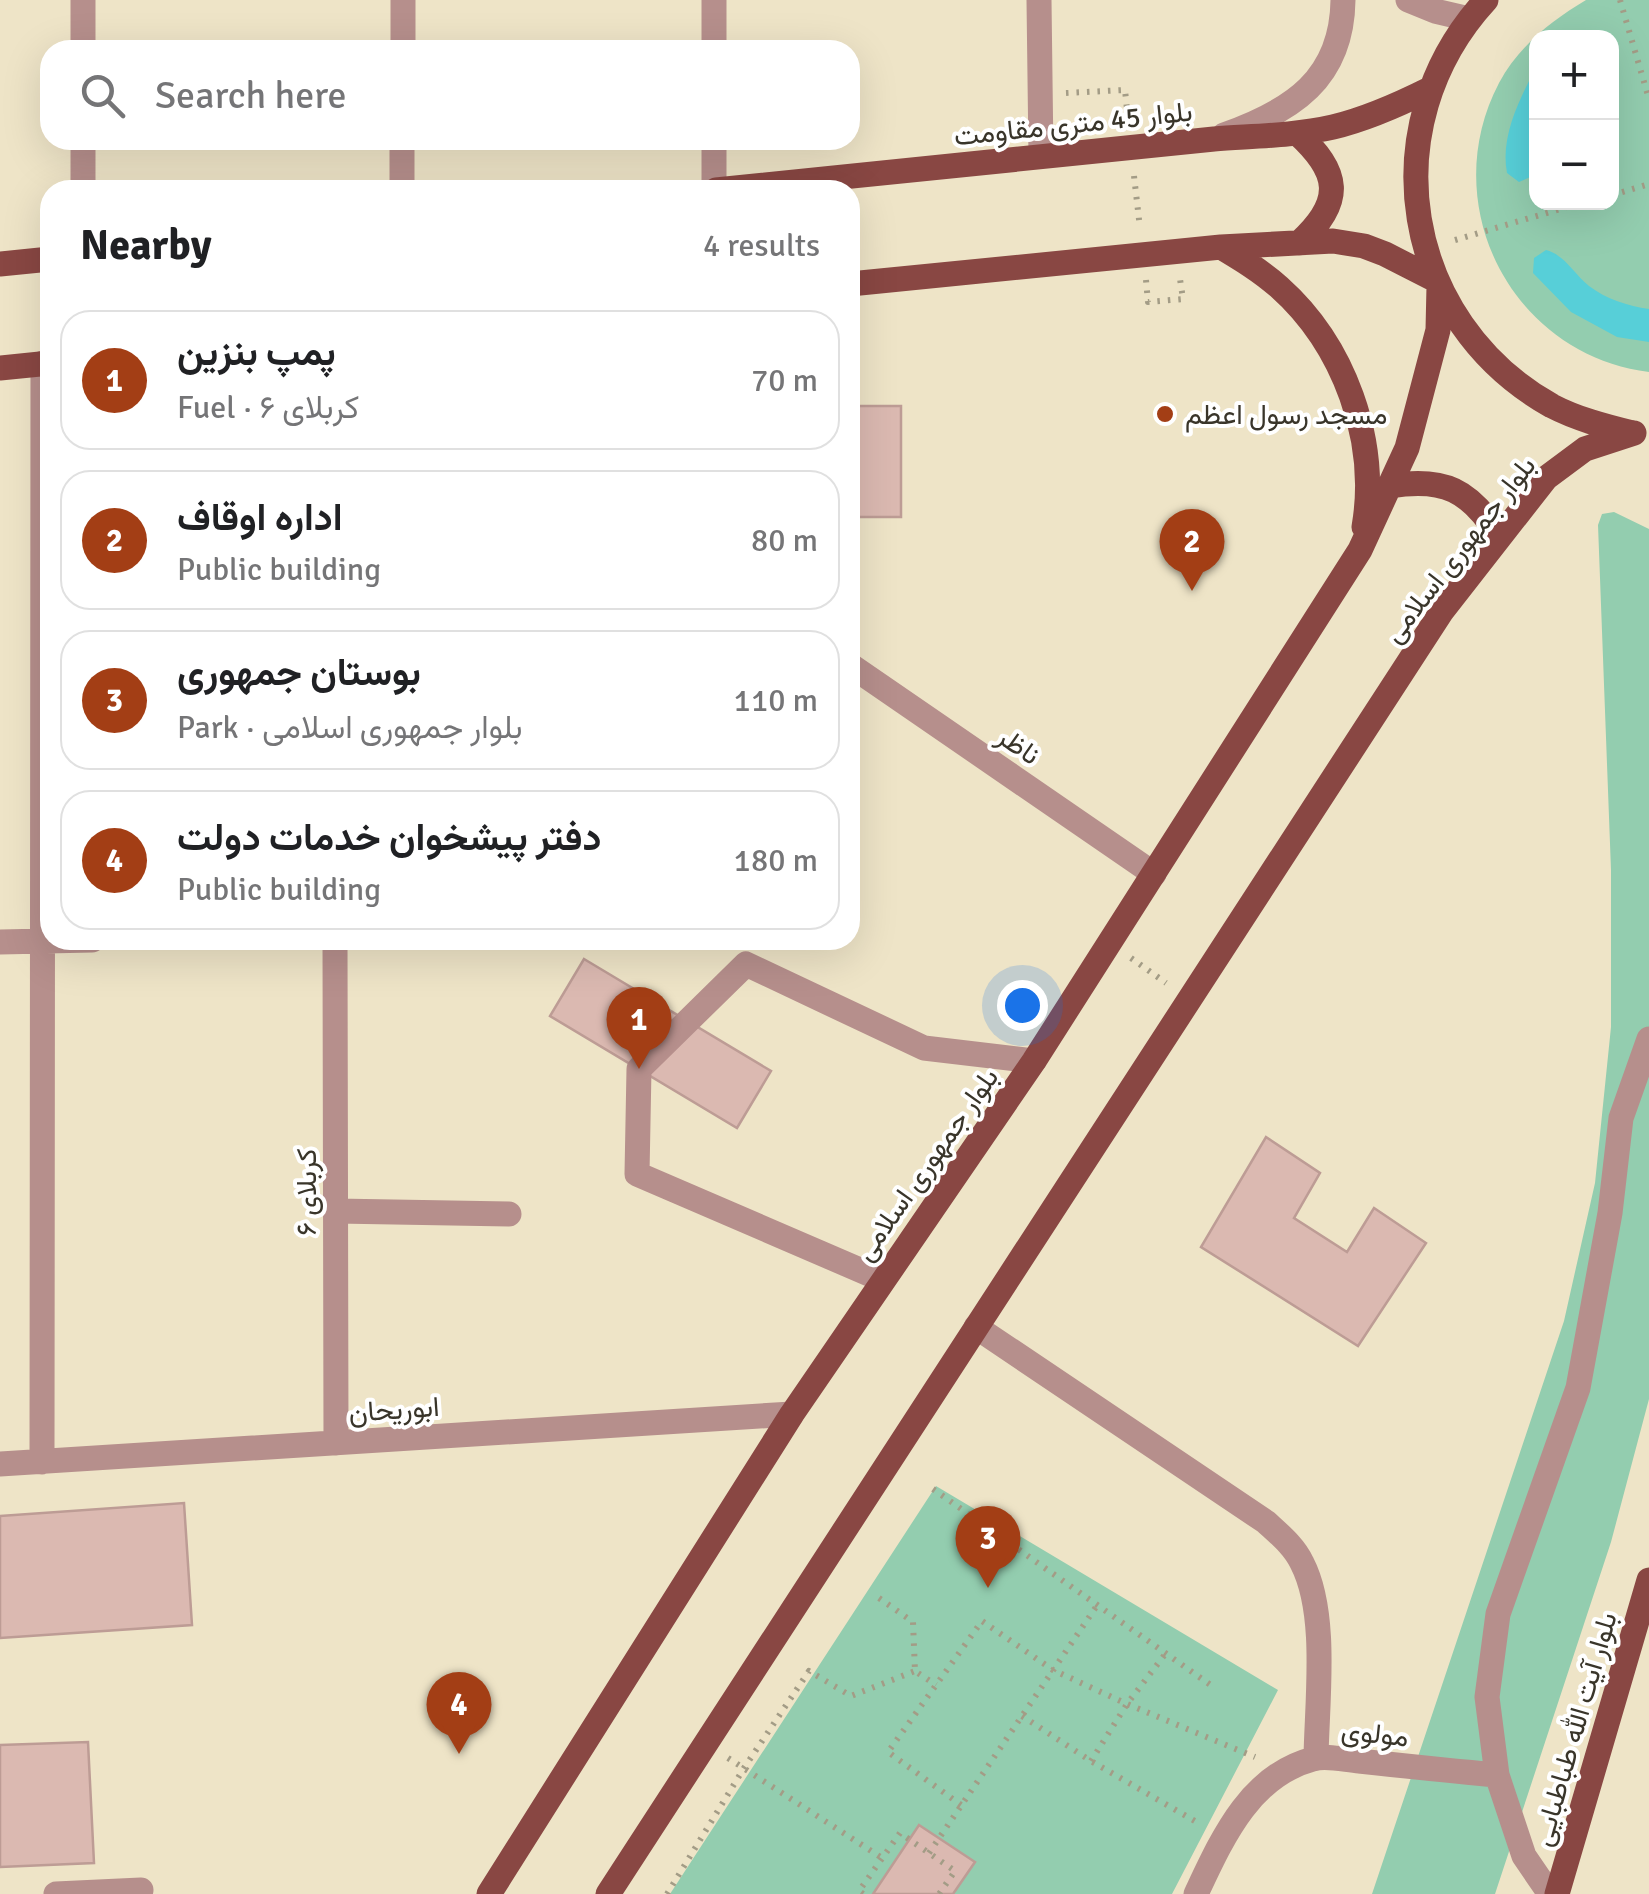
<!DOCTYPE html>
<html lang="en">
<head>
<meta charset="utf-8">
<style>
	:root { --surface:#fff; --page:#f2f2f2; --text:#202124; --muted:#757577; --line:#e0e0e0; --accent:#a33e15 }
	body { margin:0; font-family:Signika,Vazirmatn,sans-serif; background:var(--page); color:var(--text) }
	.controls { position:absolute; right:30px; top:30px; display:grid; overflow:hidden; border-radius:20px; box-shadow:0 10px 40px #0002 }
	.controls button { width:90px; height:90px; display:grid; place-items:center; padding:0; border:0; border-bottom:2px solid var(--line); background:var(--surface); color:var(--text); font:50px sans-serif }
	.you { position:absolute; left:1022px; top:1005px; width:35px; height:35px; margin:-25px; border:8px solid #fff; border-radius:50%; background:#1a73e8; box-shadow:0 0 0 15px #1a73e833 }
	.badge { display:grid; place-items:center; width:65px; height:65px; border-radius:50%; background:var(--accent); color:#fff; font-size:32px; font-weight:700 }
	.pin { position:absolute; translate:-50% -82px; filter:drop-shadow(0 2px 5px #0008) }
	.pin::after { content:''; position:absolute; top:52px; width:35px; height:30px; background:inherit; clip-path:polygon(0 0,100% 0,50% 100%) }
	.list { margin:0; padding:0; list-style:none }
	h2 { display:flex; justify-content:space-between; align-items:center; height:130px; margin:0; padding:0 40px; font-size:42px }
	h2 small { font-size:32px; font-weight:400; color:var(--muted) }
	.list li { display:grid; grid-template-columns:65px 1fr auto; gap:30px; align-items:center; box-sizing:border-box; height:140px; margin:0 20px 20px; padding:0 20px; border:2px solid var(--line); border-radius:30px }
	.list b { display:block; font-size:38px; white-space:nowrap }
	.list p { margin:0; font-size:32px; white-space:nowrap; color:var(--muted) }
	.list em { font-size:32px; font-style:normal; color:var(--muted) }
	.icon { flex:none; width:55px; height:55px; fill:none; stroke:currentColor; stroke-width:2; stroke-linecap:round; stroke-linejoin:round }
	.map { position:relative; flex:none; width:1649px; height:1894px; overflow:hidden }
	.search { position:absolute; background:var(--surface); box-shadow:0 10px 40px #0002; left:40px; top:40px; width:820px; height:110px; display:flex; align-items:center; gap:25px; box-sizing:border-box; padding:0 35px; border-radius:30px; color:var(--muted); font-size:38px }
	.panel { position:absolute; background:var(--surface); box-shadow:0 10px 40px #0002; left:40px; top:180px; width:820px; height:770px; border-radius:30px }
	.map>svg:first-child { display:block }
	.green { fill:#93cdaf; fill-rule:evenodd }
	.water { fill:#57cfd8 }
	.building { fill:#dbb9b1; stroke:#bd9c95; stroke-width:2.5 }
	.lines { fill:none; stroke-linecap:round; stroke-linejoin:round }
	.path { stroke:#a39c86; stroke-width:6; stroke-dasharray:2.5 8; stroke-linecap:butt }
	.minor { stroke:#b68f8c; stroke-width:25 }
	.major { stroke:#894743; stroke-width:25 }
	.poi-dot { fill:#a33e15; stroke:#fff; stroke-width:4 }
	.labels { text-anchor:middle; stroke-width:8; stroke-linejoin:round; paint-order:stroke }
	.street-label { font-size:28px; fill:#39352a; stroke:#fff }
	.poi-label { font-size:28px; fill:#39352a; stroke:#fff; text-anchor:start }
</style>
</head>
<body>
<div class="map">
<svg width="1649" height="1894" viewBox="0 0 1649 1894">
	<rect width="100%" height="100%" fill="#eee4c7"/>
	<!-- green -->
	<path class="green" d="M1586 0H1649V372C1512 355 1435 205 1499 83 1519 46 1551 21 1586 0ZM1536 38H1612V202H1536Z
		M1614 512 1649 529V1399L1611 1542 1495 1894H1372L1564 1321 1595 1183 1611 1027V870L1598 525 1602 514Z
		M936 1486 1278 1690 1172 1894H670Z"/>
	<!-- water -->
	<path class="water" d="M1536 67V166L1533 176 1519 182 1507 173C1500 136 1520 99 1536 67Z
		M1546 250C1565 255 1574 274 1589 286 1606 299 1628 306 1649 309V342L1617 337 1571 312 1533 273 1534 258Z"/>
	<!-- building -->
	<path class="building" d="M850 406H901V517H850Z
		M584 959 771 1071 737 1128 550 1016Z
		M1266 1137 1320 1173 1294 1218 1347 1252 1374 1208 1426 1243 1358 1346 1201 1247Z
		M184 1503 192 1625 0 1638V1516Z
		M88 1742 94 1863 0 1867V1745Z
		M919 1825 975 1862 953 1894H873Z"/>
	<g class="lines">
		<!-- path -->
		<path class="path" d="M1620 0 1649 99
			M1066 93 1125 90 1128 119
			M1134 176 1140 228
			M1612 195 1649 184
			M1455 240 1584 202
			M1146 280 1148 302 1183 299 1180 279
			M1131 958 1166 983
			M933 1489 1212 1686
			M879 1598 913 1622 915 1671 936 1685
			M1022 1716 1091 1761 1200 1824
			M728 1758 882 1858
			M1091 1761 1127 1704 1166 1653
			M961 1805 888 1752 982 1621 1053 1670 1127 1704 1255 1757
			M929 1853 1098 1604
			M667 1894 744 1768 809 1671 851 1696 915 1671
			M863 1894 859 1891 900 1833 955 1871 939 1894"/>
		<!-- minor -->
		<path class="minor" d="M1039 0 1041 156
			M1408 0 1435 11 1469 19
			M83 50V0
			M403 50V0
			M714 50V0
			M1224 135C1292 111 1342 79 1343 0
			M83 190V140
			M402 190V140
			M714 190V140
			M850 665 1154 874
			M335 940 336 1443
			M0 942 92 940
			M336 1211 509 1214
			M883 1280 637 1174 639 1069 746 964 924 1048 1034 1061
			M976 1327 1266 1522C1279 1534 1294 1546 1302 1563 1328 1613 1317 1700 1316 1757
			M42 1462 43 363
			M0 1464 792 1414
			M56 1894 141 1890
			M1196 1894C1222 1839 1249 1776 1313 1759 1326 1755 1345 1760 1359 1761 1405 1766 1451 1771 1497 1775
			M1550 1894 1524 1856 1497 1775 1487 1697 1498 1614 1578 1388 1610 1213 1621 1118 1649 1039"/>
		<!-- major -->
		<path class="major" d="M1486 0C1370 126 1402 322 1552 406 1577 419 1604 426 1632 433
			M1297 133C1340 172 1345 201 1299 243
			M716 190 1214 139C1253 136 1294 136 1333 127 1367 119 1398 105 1430 89
			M1221 247C1241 259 1261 271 1279 287 1344 345 1379 440 1364 527
			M0 264 50 259
			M850 284 1221 247 1333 241 1364 246 1385 254 1436 280
			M0 368 50 363
			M1390 486C1444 477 1470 490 1499 536
			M489 1894 792 1414 1034 1061 1360 550 1407 448 1438 330 1439 286
			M608 1894 1442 611 1546 478 1585 449 1634 433
			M1557 1894 1649 1580"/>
	</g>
	<!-- markers -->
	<circle class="poi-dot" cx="1165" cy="414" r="10"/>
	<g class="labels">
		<!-- street labels -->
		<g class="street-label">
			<text transform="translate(1073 123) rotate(-6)" y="10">بلوار 45 متری مقاومت</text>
			<text transform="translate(1459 549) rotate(-52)" y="10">بلوار جمهوری اسلامی</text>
			<text transform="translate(1019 745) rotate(35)" y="10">ناظر</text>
			<text transform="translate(926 1164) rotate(-55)" y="10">بلوار جمهوری اسلامی</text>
			<text transform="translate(306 1192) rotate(-90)" y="10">کربلای ۶</text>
			<text transform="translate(394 1409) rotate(-4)" y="10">ابوریحان</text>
			<text transform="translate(1574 1729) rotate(-74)" y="10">بلوار آیت الله طباطبایی</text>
			<text transform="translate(1375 1733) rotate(6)" y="10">مولوی</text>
		</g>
		<!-- poi labels -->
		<g class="poi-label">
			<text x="1185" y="424">مسجد رسول اعظم</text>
		</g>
	</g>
</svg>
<div class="controls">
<button>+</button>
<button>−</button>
</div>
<div class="you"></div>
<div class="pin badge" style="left:639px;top:1069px">1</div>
<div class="pin badge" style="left:1192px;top:591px">2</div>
<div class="pin badge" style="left:988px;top:1588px">3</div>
<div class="pin badge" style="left:459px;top:1754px">4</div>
<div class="search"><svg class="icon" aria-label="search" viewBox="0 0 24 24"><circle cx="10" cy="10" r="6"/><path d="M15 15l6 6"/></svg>Search here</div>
<section class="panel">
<h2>Nearby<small>4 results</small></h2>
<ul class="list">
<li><span class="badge">1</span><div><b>پمپ بنزین</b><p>Fuel · کربلای ۶</p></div><em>70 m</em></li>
<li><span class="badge">2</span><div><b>اداره اوقاف</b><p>Public building</p></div><em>80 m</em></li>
<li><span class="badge">3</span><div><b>بوستان جمهوری</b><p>Park · بلوار جمهوری اسلامی</p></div><em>110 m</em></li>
<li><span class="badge">4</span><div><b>دفتر پیشخوان خدمات دولت</b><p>Public building</p></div><em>180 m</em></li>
</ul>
</section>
</div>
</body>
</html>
